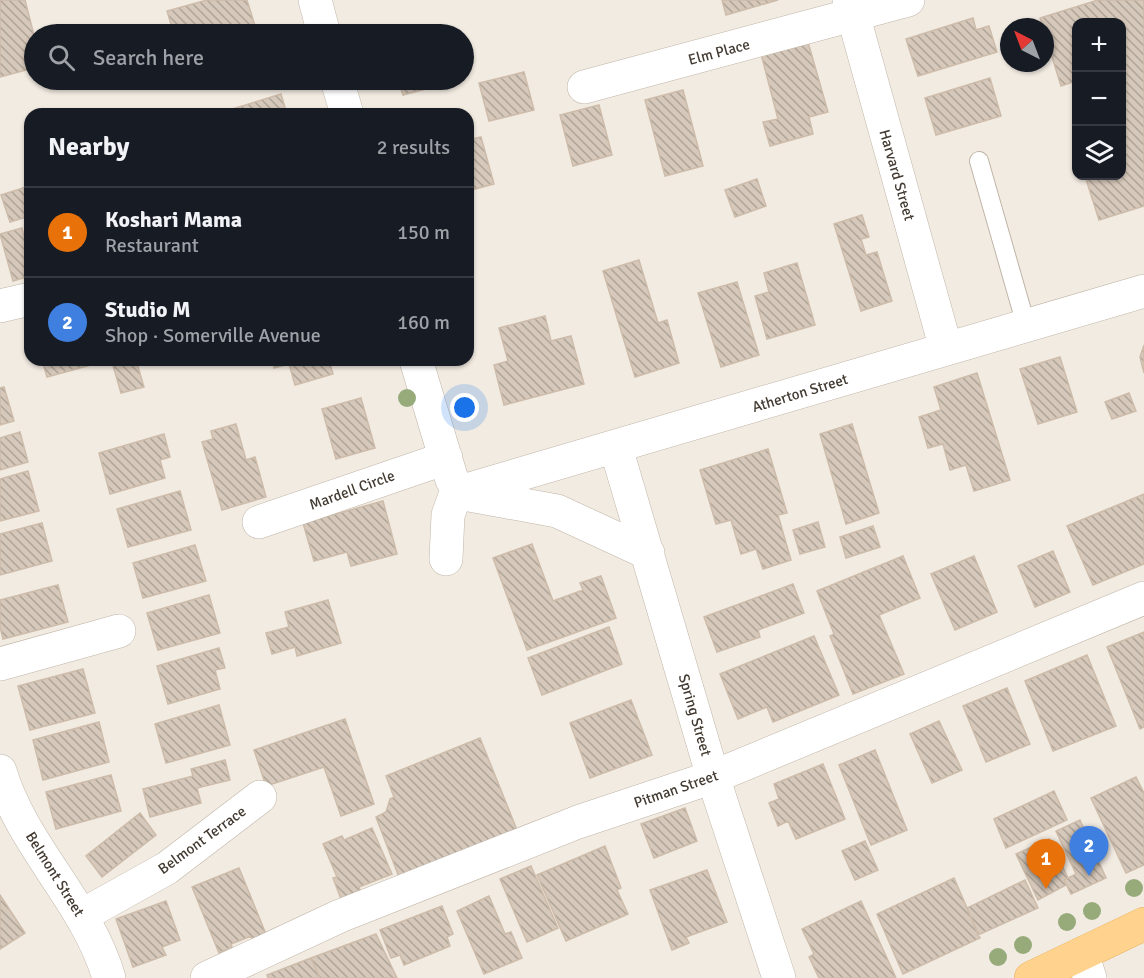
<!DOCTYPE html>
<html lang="en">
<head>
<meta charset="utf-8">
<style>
	:root { --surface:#171b24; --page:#20242c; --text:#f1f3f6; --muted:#9ea1a6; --line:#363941; --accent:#2563eb }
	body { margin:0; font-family:Signika,sans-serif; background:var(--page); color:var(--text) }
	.controls { position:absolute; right:18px; top:18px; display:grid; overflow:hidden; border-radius:12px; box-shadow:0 2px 4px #0004 }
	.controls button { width:54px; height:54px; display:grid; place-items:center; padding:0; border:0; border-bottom:2px solid var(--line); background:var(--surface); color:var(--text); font:30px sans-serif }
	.compass { position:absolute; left:1000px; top:18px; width:54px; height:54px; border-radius:50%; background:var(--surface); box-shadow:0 2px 4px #0004; rotate:318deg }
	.you { position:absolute; left:465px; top:408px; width:21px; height:21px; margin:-15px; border:4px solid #fff; border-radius:50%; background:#1a73e8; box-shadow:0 0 0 9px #1a73e833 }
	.badge { display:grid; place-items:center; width:39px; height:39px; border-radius:50%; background:var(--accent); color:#fff; font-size:20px; font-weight:700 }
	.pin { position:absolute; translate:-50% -50px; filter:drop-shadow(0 2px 3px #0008) }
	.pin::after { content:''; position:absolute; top:32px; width:21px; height:18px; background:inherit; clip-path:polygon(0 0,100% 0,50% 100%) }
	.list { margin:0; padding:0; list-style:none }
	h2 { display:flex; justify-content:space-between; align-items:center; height:78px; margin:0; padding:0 24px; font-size:26px }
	h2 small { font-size:20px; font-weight:400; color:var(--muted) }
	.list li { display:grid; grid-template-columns:39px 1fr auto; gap:18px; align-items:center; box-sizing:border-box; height:90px; padding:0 24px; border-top:2px solid var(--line) }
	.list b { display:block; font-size:22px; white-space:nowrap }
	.list p { margin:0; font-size:20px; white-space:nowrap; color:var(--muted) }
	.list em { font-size:20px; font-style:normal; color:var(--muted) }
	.icon { flex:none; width:33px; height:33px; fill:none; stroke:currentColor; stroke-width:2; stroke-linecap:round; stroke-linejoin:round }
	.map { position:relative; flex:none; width:1144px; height:978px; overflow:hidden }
	.search { position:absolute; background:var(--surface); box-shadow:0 2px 4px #0004; left:24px; top:24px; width:450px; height:66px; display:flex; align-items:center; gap:15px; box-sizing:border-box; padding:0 21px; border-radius:33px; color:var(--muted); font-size:22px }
	.panel { position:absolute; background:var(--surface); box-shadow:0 2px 4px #0004; left:24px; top:108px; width:450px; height:258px; border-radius:18px }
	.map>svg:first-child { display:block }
	.building { fill:url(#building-back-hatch); stroke:#cebcaa; stroke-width:1.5 }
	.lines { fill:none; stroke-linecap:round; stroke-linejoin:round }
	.service-casing { stroke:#c0b5a7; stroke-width:20 }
	.minor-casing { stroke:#c0b5a7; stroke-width:34 }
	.primary-casing { stroke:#e7ae5a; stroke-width:34 }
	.service { stroke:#fff; stroke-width:18 }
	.minor { stroke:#fff; stroke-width:33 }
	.primary { stroke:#ffd38d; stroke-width:33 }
	.tree { fill:#97ab7a }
	.labels { text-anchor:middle; stroke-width:4.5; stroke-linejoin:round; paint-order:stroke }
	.street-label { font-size:15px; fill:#433b32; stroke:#fff }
</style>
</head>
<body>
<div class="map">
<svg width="1144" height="978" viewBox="0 0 1144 978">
	<defs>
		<pattern id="building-back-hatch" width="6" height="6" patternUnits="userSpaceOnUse" patternTransform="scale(1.5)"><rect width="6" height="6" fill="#d6c8ba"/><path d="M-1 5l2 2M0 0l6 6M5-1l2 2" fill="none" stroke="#afa498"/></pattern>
	</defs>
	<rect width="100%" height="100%" fill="#f2ebe2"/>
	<!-- building -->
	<path class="building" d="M0 0H25L34 35V68L0 77Z
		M207 0H247L256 29 237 34H174L167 11Z
		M722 0H778L726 15Z
		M1098 0H1144V206L1099 220 1085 176H1122V22H1076V81L1061 86 1040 18Z
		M973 18 976 30 989 26 997 52 918 76 906 39Z
		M808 42 828 112 809 117 813 134 770 146 763 122 778 119 761 54Z
		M524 72 534 110 489 121 479 83Z
		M990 78 1001 116 936 135 925 98Z
		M398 80H451L452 82 403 95Z
		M683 90 703 166 665 176 645 100Z
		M281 94 287 114H219V113Z
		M599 105 612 155 573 166 560 115Z
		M481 137 494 184 468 191V140Z
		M757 179 766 206 735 217 725 190Z
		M29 186 30 216 10 222 1 195Z
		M862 215 869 237 861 239 866 255 877 252 892 301 861 311 834 224Z
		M22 228 26 244 30 243V276L13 281 0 234Z
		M639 260 658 323 667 320 679 363 635 377 603 271Z
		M797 263 815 325 767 339 755 296 769 292 764 273Z
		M737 282 759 355 721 367 698 293Z
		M545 316 551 341 571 336 584 384 504 405 494 365 508 361 499 328Z
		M1144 345V373L1140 357Z
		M1060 357 1077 412 1038 424 1020 369Z
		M42 360H90L91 365 47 377Z
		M99 360H136L144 387 121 393 112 362 101 365Z
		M272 360H329L333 374 295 385 289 364 274 368Z
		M977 373 1010 480 974 491 966 465 950 470 943 444 928 448 919 417 941 410 934 387Z
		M4 387 14 421 0 425V388Z
		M1129 393 1136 411 1112 419 1105 402Z
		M361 398 375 448 336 459 322 409Z
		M236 424 246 460 255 457 266 497 222 510 202 442 213 439 211 431Z
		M852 424 879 513 846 524 820 434Z
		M20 432 28 462 0 470V438Z
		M164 434 170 457 160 460 165 478 110 494 99 453Z
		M768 449 787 513 778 515 791 560 763 569 756 549 741 554 731 520 716 524 700 470Z
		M28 471 39 511 0 521V479Z
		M180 491 191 530 128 547 117 509Z
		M1144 494V564L1093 585 1067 526Z
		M383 501 397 554 351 566 347 552 314 561 303 523Z
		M818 522 825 547 800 554 793 530Z
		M42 523 52 561 0 575V534Z
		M873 526 880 547 846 558 840 537Z
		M532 544 553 601 583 590 580 583 601 576 616 618 527 650 493 558Z
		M195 545 206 581 143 598 133 563Z
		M1053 551 1070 592 1035 607 1018 566Z
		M903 556 920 598 879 615 904 674 853 694 830 636 834 634 817 591Z
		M974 556 997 612 955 630 931 574Z
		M793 584 804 613 758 630 760 637 717 652 704 617Z
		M58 585 68 622 3 639 0 627V600Z
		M209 595 220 633 158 650 147 613Z
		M328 600 341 643 297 656 295 647 272 654 266 633 289 627 285 612Z
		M609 627 622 664 542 695 528 658Z
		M1144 632V727L1140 729 1107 647Z
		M814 636 839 695 773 722 767 707 738 719 720 674Z
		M219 648 225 668 215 670 220 689 168 704 157 666Z
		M1087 655 1116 726 1053 751 1025 681Z
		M83 669 95 713 30 730 18 686Z
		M1007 688 1030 744 986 762 963 706Z
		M631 700 652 755 590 778 570 723Z
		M219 705 230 745 166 763 155 724Z
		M345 719 374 804 341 816 324 767 266 786 254 750Z
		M939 721 962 770 932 783 910 734Z
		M99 722 109 762 43 780 33 740Z
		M480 738 517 830 399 877 376 817 386 812 390 799 394 797 386 776Z
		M875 750 907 830 871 845 839 765Z
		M225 760 230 780 197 788 201 803 150 817 143 789 193 776 191 769Z
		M823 764 845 819 796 839 788 821 778 826 769 803 779 799 774 784Z
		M111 775 121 811 56 829 46 792Z
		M1136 777 1144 793V865L1126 873 1091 798Z
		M1054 791 1067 820 1006 848 994 819Z
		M685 808 697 841 654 858 641 824Z
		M140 813 156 835 102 877 86 856Z
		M1080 820 1106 878 1071 894 1064 880 1076 874 1056 831Z
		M372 828 392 874 359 887 360 891 341 899 333 878 337 877 323 844 342 836 344 840Z
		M1049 839 1068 878 1064 880 1066 885 1038 900 1016 854Z
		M865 841 878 870 855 880 842 851Z
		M605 846 621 888 617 890 628 914 566 941 537 875Z
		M531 866 558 928 527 942 500 879Z
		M239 868 266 934 252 939 251 936 231 944 232 947 219 953 192 887Z
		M707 870 727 922 686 937 689 943 672 950 650 890Z
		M954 878 980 938 903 974 877 914Z
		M1025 880 1038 908 978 935 967 908Z
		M0 895 25 933 0 949Z
		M489 896 505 934 511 932 522 958 484 974 457 911Z
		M166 901 180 940 162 947 166 955 133 967 116 919Z
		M861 901 896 978H819L809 957 814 954 802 929Z
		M442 906 453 934 447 937 450 946 404 965 400 955 391 958 380 930Z
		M376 934 397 978H320L311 958Z
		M311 958 320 978H268L267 975Z"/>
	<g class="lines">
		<!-- service casing -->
		<g class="service-casing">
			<path id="service" d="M979 161 1026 325"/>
		</g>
		<!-- minor casing -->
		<g class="minor-casing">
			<path id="minor" d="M315 0 324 34
				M849 0 946 349
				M337 80 347 114
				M584 87 908 0
				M0 306 30 299
				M416 360 452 480
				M616 448 713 777 779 978
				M456 493 1144 291
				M464 494 557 511 648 553
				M259 522 446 458
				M446 559 448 515 456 493
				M0 664 119 631
				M0 771C22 846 87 902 109 978
				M81 916 167 868 260 797
				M1082 954 1090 978
				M207 978 340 916 578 822 713 777 1144 598"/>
		</g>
		<!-- primary casing -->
		<g class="primary-casing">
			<path id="primary" d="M1031 978 1144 924"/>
		</g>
		<!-- service -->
		<use href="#service" class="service"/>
		<!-- minor -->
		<use href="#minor" class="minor"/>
		<!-- primary -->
		<use href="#primary" class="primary"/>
	</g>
	<!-- trees -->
	<g class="tree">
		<circle cx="407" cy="398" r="9"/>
		<circle cx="1134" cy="888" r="9"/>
		<circle cx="1092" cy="911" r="9"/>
		<circle cx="1067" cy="922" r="9"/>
		<circle cx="1023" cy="945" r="9"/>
		<circle cx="998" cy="957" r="9"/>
	</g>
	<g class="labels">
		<!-- street labels -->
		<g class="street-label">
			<text transform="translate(719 52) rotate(-15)" y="5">Elm Place</text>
			<text transform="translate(897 175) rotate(74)" y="5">Harvard Street</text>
			<text transform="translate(800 393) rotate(-17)" y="5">Atherton Street</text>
			<text transform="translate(352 490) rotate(-20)" y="5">Mardell Circle</text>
			<text transform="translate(695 715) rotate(74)" y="5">Spring Street</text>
			<text transform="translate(676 789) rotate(-19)" y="5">Pitman Street</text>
			<text transform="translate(202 840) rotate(-36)" y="5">Belmont Terrace</text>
			<text transform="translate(55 874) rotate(58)" y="5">Belmont Street</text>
		</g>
	</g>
</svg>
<div class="controls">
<button>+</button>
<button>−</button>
<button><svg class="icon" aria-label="layers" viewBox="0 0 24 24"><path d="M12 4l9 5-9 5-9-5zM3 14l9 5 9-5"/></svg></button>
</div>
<svg class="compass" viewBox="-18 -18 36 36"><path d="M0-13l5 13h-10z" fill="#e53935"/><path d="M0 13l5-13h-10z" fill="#9ea1a6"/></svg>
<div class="you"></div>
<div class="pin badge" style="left:1046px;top:889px;background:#e8710a">1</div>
<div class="pin badge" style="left:1089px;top:876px;background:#3f7fe0">2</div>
<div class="search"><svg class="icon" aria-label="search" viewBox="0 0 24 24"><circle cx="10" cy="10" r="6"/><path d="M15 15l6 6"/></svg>Search here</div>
<section class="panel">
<h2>Nearby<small>2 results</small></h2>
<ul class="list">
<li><span class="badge" style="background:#e8710a">1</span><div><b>Koshari Mama</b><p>Restaurant</p></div><em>150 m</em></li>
<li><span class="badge" style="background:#3f7fe0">2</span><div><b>Studio M</b><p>Shop · Somerville Avenue</p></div><em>160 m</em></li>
</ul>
</section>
</div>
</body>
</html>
